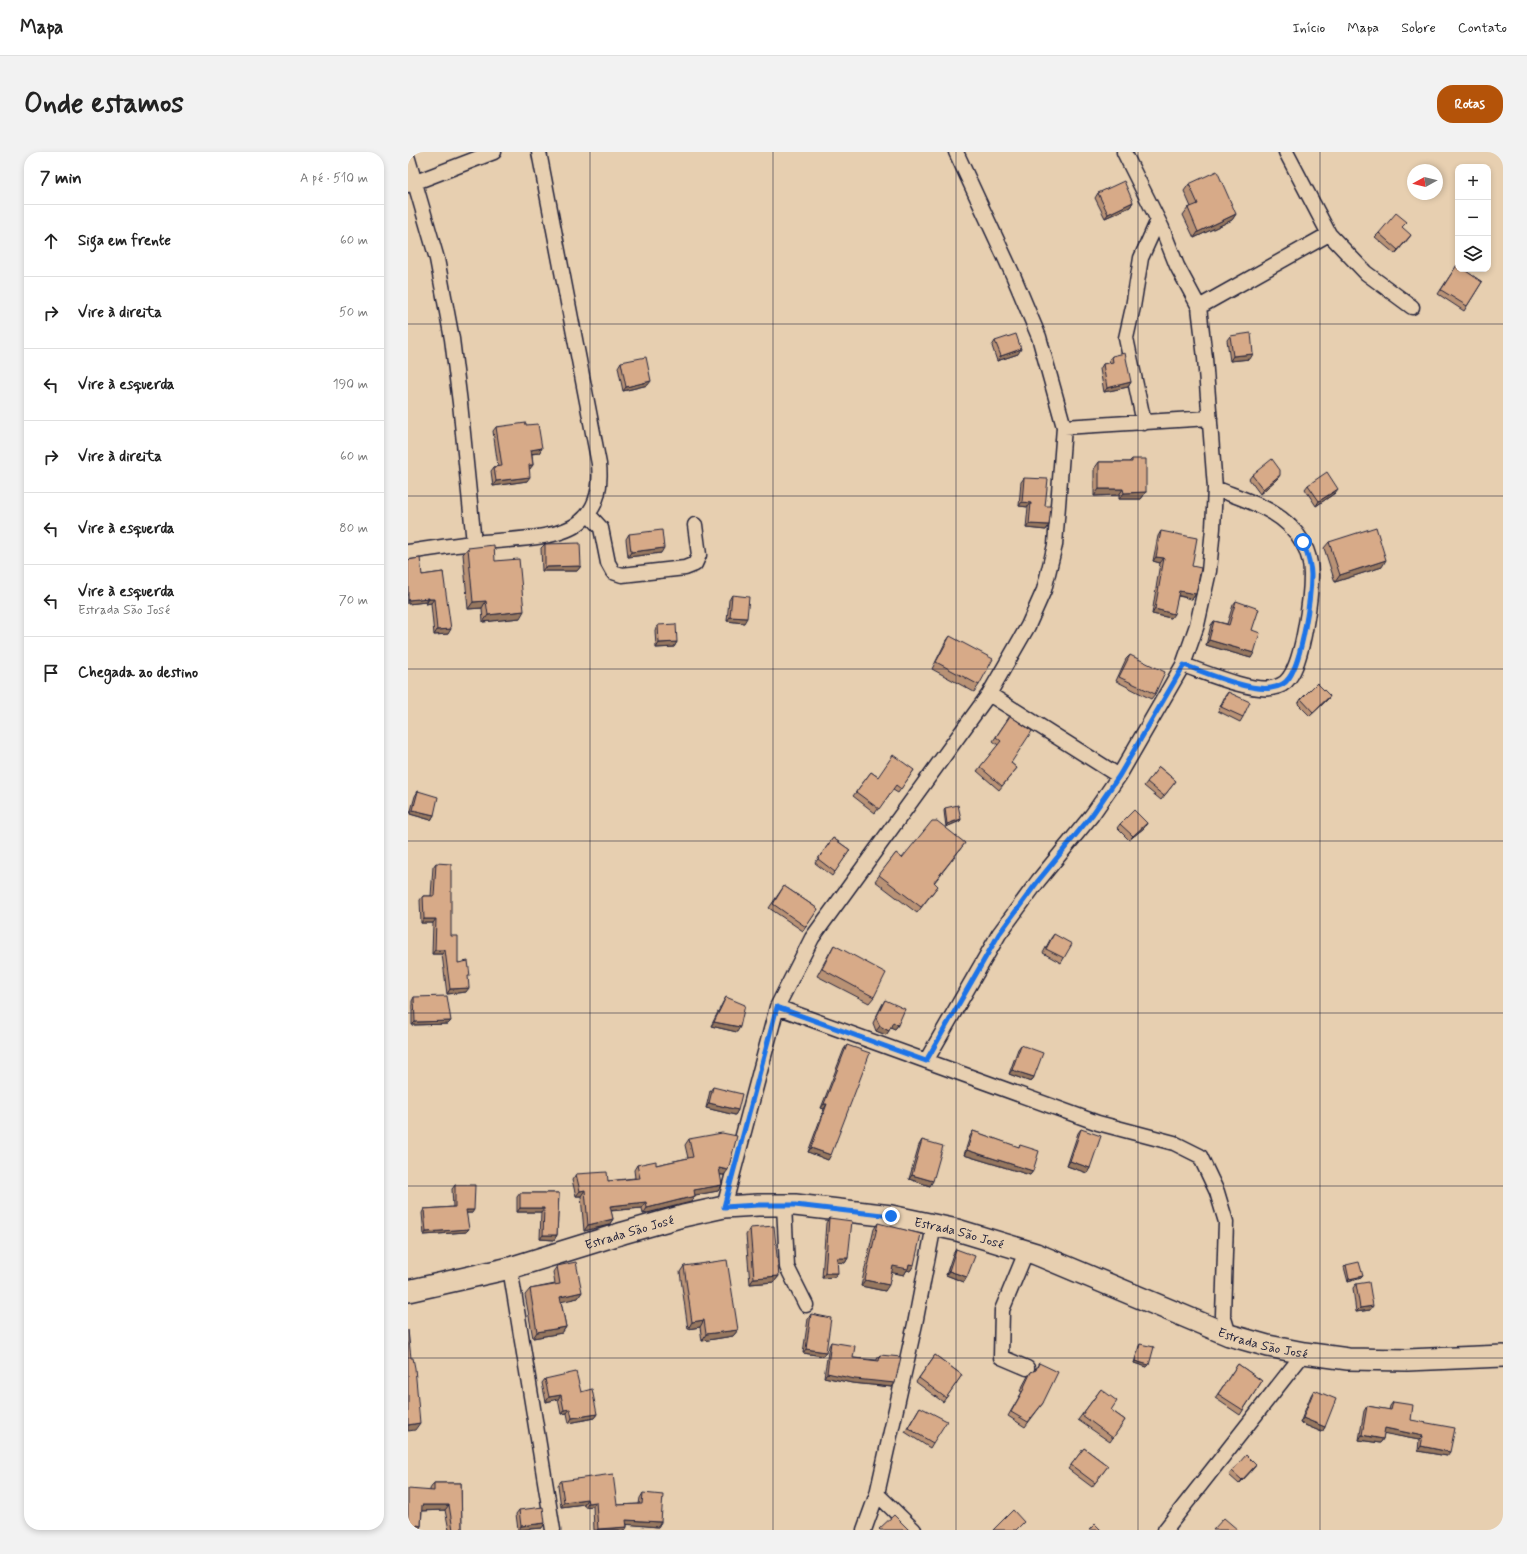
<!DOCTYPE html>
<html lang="pt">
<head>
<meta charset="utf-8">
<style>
	:root { --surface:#fff; --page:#f2f2f2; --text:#222; --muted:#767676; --line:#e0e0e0; --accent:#b45309 }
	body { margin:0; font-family:Mynerve,sans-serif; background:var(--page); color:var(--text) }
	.controls { position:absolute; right:12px; top:12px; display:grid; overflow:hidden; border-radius:8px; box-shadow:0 2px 6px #0003 }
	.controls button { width:36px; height:36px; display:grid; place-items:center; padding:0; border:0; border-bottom:1px solid var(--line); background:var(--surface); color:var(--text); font:20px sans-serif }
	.compass { position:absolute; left:999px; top:12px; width:36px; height:36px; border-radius:50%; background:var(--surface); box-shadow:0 2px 6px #0003; rotate:262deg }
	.stop { position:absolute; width:12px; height:12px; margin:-9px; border:3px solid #1a73e8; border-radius:50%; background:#fff }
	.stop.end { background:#1a73e8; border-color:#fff; box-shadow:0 1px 4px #0008 }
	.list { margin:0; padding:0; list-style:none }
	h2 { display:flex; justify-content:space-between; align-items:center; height:52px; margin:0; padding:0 16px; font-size:17px }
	h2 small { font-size:13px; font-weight:400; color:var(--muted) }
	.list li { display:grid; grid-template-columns:26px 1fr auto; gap:12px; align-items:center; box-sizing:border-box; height:72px; padding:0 16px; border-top:1px solid var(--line) }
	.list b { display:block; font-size:15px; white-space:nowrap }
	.list p { margin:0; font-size:13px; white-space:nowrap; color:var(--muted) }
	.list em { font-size:13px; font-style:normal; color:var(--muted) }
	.icon { flex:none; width:22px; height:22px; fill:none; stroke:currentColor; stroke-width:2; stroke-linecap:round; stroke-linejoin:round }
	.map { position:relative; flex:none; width:1095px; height:1378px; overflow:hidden; border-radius:16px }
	header { display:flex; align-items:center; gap:24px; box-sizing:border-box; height:56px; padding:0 20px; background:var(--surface); border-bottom:1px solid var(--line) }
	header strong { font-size:19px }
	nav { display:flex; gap:22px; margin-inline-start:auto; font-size:14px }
	.intro { display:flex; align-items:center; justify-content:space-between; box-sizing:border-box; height:96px; padding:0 24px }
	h1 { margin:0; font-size:28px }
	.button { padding:10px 18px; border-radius:16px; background:var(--accent); color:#fff; font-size:14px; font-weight:700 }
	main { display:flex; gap:24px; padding:0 24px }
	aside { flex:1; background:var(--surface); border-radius:16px; box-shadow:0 2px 6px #0003 }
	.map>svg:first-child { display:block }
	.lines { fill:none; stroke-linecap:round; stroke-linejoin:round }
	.street-casing { stroke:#22223b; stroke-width:17 }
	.secondary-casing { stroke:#22223b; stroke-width:24 }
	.street { stroke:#e7cfb0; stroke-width:14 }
	.secondary { stroke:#e7cfb0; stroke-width:21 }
	.wall { fill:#b99275; stroke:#22223b }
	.shaded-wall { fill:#96775f; stroke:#22223b }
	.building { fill:#d7aa88; stroke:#22223b }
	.route { stroke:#1a73e8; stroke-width:5 }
	.grid { fill:none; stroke:#22223b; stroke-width:1; stroke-opacity:0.55 }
	.labels { text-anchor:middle; stroke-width:3; stroke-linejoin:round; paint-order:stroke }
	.street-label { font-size:13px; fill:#22223b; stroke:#e7cfb0 }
</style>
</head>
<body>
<header>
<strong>Mapa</strong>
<nav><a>Início</a><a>Mapa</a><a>Sobre</a><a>Contato</a></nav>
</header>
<div class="intro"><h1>Onde estamos</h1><a class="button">Rotas</a></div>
<main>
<aside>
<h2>7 min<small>A pé · 510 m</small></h2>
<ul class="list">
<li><svg class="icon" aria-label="ahead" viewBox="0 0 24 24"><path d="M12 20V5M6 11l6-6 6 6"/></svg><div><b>Siga em frente</b></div><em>60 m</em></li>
<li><svg class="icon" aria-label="right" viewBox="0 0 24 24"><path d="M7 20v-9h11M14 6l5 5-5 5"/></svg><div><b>Vire à direita</b></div><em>50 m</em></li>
<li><svg class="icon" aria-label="left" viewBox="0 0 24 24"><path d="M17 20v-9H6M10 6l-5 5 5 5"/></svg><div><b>Vire à esquerda</b></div><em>190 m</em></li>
<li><svg class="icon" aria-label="right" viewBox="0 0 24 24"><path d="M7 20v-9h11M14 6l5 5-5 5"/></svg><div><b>Vire à direita</b></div><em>60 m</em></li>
<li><svg class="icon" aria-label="left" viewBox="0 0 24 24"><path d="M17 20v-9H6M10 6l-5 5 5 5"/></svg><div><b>Vire à esquerda</b></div><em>80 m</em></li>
<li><svg class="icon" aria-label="left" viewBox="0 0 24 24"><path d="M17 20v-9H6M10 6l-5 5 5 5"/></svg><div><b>Vire à esquerda</b><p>Estrada São José</p></div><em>70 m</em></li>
<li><svg class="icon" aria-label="arrive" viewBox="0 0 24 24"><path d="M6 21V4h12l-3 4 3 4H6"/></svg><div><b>Chegada ao destino</b></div></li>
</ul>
</aside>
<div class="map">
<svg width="1095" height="1378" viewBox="0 0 1095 1378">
	<rect width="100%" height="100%" fill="#e7cfb0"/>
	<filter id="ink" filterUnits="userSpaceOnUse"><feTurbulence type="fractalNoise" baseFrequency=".025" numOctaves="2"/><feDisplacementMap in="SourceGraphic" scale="8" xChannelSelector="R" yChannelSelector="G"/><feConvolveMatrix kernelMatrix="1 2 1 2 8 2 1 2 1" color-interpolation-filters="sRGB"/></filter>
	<g filter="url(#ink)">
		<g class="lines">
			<!-- street casing -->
			<g class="street-casing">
				<path id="street" d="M878 0 921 82 958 121 1004 155
					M0 7 29 107 44 187 52 251 66 391
					M0 33 86 0
					M791 155 921 82
					M736 271 718 186 725 155 733 106 750 68
					M656 275 802 266
					M180 362 193 376 200 411 205 420 214 423 277 416 287 412 291 403 287 373
					M0 400C22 397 44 393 66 391 95 387 150 389 172 370 190 356 193 333 191 312L131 0
					M775 513C796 520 843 540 863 536 870 535 877 532 881 526 895 508 903 446 903 423 903 412 900 400 895 391 877 358 839 349 807 336
					M581 542 711 624
					M369 855 690 971 766 991 792 1004 809 1040 818 1070 815 1163 821 1183
					M518 909 591 782 630 729 684 663 711 624 775 513 789 473 801 419 805 376 807 336 797 206 791 155 769 114 754 76 716 0
					M376 1053 379 1115 398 1153
					M316 1055 369 855 404 786 581 542 620 474 636 438 647 393 656 275 631 185 605 123 548 0
					M618 1100 594 1158 593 1205 619 1216
					M102 1116 145 1378
					M469 1342 506 1378
					M456 1378 469 1342 507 1172 526 1073
					M757 1378 896 1201"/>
			</g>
			<!-- secondary casing -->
			<g class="secondary-casing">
				<g id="secondary">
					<path id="s1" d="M0 1139 102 1116 215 1081 275 1064 316 1055 350 1053H387L483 1064 549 1078 628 1102 821 1183 860 1194 896 1201 940 1207 999 1208 1095 1204"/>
				</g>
			</g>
			<!-- street -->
			<use href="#street" class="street"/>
			<!-- secondary -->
			<use href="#secondary" class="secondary"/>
		</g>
		<!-- wall -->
		<path class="wall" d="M781 32 828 62 824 68 786 86 775 63 780 56 783 55 776 39Z
			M690 41 725 50 722 55 697 66 687 46Z
			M995 76 1000 87 987 102 967 85 971 81Z
			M1049 113 1074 130 1056 159 1030 142Z
			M822 184 842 207 822 209 819 188Z
			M587 189 610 202 589 209 584 194Z
			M704 204 723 230 720 235 696 240 692 217 695 212 702 211 701 208Z
			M213 210 240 233 215 239 210 215Z
			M118 273 134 296 131 301 124 302 125 313 121 317 119 329 85 334 83 319 86 315 90 314 85 279 88 275Z
			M724 307 738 340 733 347H711V343L686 344V317L691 310H721Z
			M844 323H872L869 327 852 342 841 327Z
			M616 326 637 354 641 373 638 378 618 376 620 355 611 354 613 330Z
			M900 333 927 341 908 354 897 337Z
			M753 379 784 414 788 442 784 447 770 444 763 466 744 462 752 411 745 409 750 384Z
			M221 382 253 401 220 405 218 387Z
			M921 390 974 415 927 430 916 396Z
			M137 392 173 414 169 419H134L133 396Z
			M60 396 87 409 112 466 75 470 74 456 60 457 55 402Z
			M0 408 14 423 35 420 40 482 26 483 23 451 18 452V450L0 452Z
			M324 443 336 471 319 469 321 448Z
			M828 449 844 478 843 506 798 493 803 473 806 469 819 472 825 453Z
			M250 473 269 490 266 495 248 496 247 478Z
			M542 484 571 533 566 540 524 517 537 491Z
			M722 503 747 542 743 547 708 529 718 507Z
			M820 540 835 565 832 570 810 559 817 544Z
			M922 544 919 548 902 564 890 552 893 547Z
			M602 564 603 611 609 616 591 638 569 619 590 593 585 589Z
			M751 615 768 629 753 648 736 634Z
			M506 618 490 641 485 638 467 661 445 644 463 620 470 625Z
			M10 639 26 663 23 668 2 662 7 644Z
			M537 656 553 667 552 669 538 675 536 659Z
			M739 671 736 676 721 688 709 676 712 672Z
			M425 686 442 698 424 724 407 711Z
			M557 691 526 731 530 734 509 761 467 729 488 701 494 706Z
			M28 711 43 784 50 811 60 827 58 840 39 842 34 802H24L25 771H13L12 748 15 744H23L25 715Z
			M376 734 410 757 395 779 361 756Z
			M646 782 656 806 653 811 635 801 643 786Z
			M426 793 466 845 461 851 409 824 422 800Z
			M6 845 43 869 40 872 4 873V849Z
			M318 845 329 880 303 874 315 850Z
			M477 848 490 873 487 877 483 875 478 883 468 879 465 871 474 853Z
			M439 893 420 1008 400 1000 416 957 413 956 436 897Z
			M613 893 626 925 623 930 601 922 610 897Z
			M305 935 330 958 327 963 298 956 302 939Z
			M673 977 682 1016 679 1021 659 1014 670 981Z
			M565 979 610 995 612 993 625 1019 622 1023 556 1003 562 984Z
			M281 987 316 1023H312L310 1039 287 1043V1044L283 1050 235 1062 234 1056 203 1059 205 1067 201 1073 176 1079 173 1044H168L164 1028 168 1022 200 1029 227 1026 226 1018 229 1013H248L280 1006 277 993Z
			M514 988 522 1034 501 1027 511 993Z
			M47 1033 64 1061H58V1080L16 1083 14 1061 16 1057 45 1055 44 1037Z
			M112 1041H151L149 1083 146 1088 132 1087 133 1060H109V1045Z
			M421 1066 440 1106 437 1111 429 1110 427 1125 414 1126 418 1071Z
			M470 1071 506 1113 502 1119 499 1118 496 1123 484 1120 477 1139 453 1134 466 1077Z
			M342 1076 371 1124 366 1130 342 1132 338 1083Z
			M548 1097 556 1130 538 1123 545 1102Z
			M938 1113 953 1126 940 1130 936 1115Z
			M149 1114 174 1140 170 1146 153 1149 158 1175 154 1181 125 1186 117 1143 122 1137 147 1132 145 1120Z
			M276 1114 330 1178 325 1184 294 1189 292 1175 280 1177 272 1120Z
			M948 1132 962 1158 948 1160 945 1136Z
			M403 1162 418 1200 415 1204 395 1201 400 1167Z
			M423 1190 445 1206 469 1208V1207L472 1203 487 1231 484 1235 444 1231 416 1225 421 1194Z
			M732 1192 739 1215 726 1211 731 1194Z
			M527 1203 554 1223 535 1250 508 1230Z
			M631 1211 635 1251 617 1275 600 1264 614 1240 612 1239 620 1224 623 1220 626 1219Z
			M830 1212 854 1229 832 1263 807 1246Z
			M137 1227 173 1240 189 1262 186 1266 161 1271 159 1261 153 1262 150 1247 138 1250 134 1231Z
			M693 1237 703 1258 717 1268 702 1290 670 1268Z
			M906 1238 917 1275 914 1280 892 1271 903 1243Z
			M985 1250 1039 1304 1010 1299 1011 1288 976 1281 975 1287 972 1291 951 1288 956 1259 959 1254 981 1258 982 1254Z
			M512 1255 525 1291 522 1296 497 1280Z
			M676 1296 700 1314 684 1335 660 1317Z
			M848 1313 845 1317 831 1332 821 1323 824 1319Z
			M153 1329 209 1353 231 1352 232 1346 235 1341 253 1370 250 1375 219 1372V1375L217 1378H186L185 1354 177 1355 176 1352 153 1355 150 1333Z
			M26 1331H53L54 1378H41L37 1358 14 1359 13 1374 10 1378H0L22 1339V1337Z
			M111 1358 134 1376 110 1378 108 1362Z"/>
		<!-- shaded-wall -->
		<path class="shaded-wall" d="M725 50 722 55 697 66 700 62Z
			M828 62 824 68 786 86 790 80Z
			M1003 83 1000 87 987 102 990 98Z
			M613 197 610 202 589 209 593 204Z
			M845 202 842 207 822 209 825 204Z
			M243 229 240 233 215 239 218 235Z
			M723 230 720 235 696 240 699 236Z
			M134 296 131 301 120 302 123 298Z
			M121 313H125L122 317 118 318Z
			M872 323 869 327 852 342 855 337Z
			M122 325 119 329 85 334 88 329Z
			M691 337H715L711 343 686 344Z
			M930 337 927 341 908 354 911 349Z
			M738 340 733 347H711L716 341Z
			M614 350 623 351 620 355 611 354Z
			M621 372 641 373 638 378 618 376Z
			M256 396 253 401 220 405 223 400Z
			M748 405 756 406 752 411 745 409Z
			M978 408 974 415 927 430 932 423Z
			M173 414 169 419H134L137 415Z
			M771 439 788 442 784 447 768 443Z
			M21 446 18 450 0 452V448Z
			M21 447H26L23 451 18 452Z
			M78 449 74 456 60 457 65 450Z
			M747 457 766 462 763 466 744 462Z
			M116 459 112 466 75 470 80 463Z
			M322 465 339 466 336 471 319 469Z
			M43 477 40 482 26 483 29 478Z
			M801 488 846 501 843 506 798 493Z
			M269 490 266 495 248 496 251 491Z
			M922 544 919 548 902 564 905 560Z
			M5 658 26 663 23 668 2 662Z
			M553 667 552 669 538 675 539 672Z
			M739 671 736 676 721 688 725 684Z
			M16 767H28L25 771H13Z
			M27 798H37L34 802H24Z
			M61 836 58 840 39 842 42 837Z
			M43 869 40 872 4 873 7 870Z
			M306 870 332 875 329 880 303 874Z
			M485 870 490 873 487 877 482 875Z
			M472 874 481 879 478 883 468 879Z
			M604 918 626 925 623 930 601 922Z
			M301 951 330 958 327 963 298 956Z
			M416 952H419L416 957 413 956Z
			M403 996 423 1003 420 1008 400 1000Z
			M559 998 625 1019 622 1023 556 1003Z
			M662 1009 682 1016 679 1021 659 1014Z
			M311 1016 320 1018 316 1023 307 1022Z
			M504 1023 525 1029 522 1034 501 1027Z
			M314 1033 310 1039 282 1044 286 1038Z
			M177 1038 173 1044H168L172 1039Z
			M287 1044 283 1050 235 1062 239 1056Z
			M238 1050 234 1056 198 1059 202 1054Z
			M112 1056H136L133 1060H109Z
			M58 1058H66L64 1061H56Z
			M205 1067 201 1073 176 1079 180 1073Z
			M61 1077 58 1080 16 1083 18 1080Z
			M135 1083H149L146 1088 132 1087Z
			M429 1106H440L437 1111 427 1110Z
			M501 1112 506 1113 502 1119 499 1118 496 1123 481 1120 485 1114Z
			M541 1119 559 1125 556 1130 538 1123Z
			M417 1121H430L427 1125 414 1126Z
			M371 1124 366 1130 342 1132 346 1126Z
			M955 1124 953 1126 940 1130 941 1127Z
			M457 1128 481 1133 477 1139 453 1134Z
			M174 1140 170 1146 148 1151 152 1145Z
			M965 1154 962 1158 948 1160 952 1156Z
			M296 1168 292 1175 280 1177 284 1170Z
			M158 1175 154 1181 125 1186 129 1180Z
			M330 1178 325 1184 294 1189 298 1182Z
			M398 1197 418 1200 415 1204 395 1201Z
			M727 1209 741 1213 739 1215 726 1211Z
			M419 1221 487 1231 484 1235 444 1231 416 1225Z
			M153 1243 150 1247 138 1250 141 1245Z
			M162 1257 159 1261 153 1262 156 1258Z
			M189 1262 186 1266 161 1271 164 1266Z
			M895 1266 917 1275 914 1280 892 1271Z
			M12 1271 7 1278 0 1279V1273Z
			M977 1276 1015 1284 1011 1288 974 1281Z
			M954 1283 975 1287 972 1291 951 1288Z
			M1013 1294 1042 1300 1039 1304 1010 1299Z
			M848 1313 845 1317 831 1332 834 1328Z
			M179 1347 176 1352 153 1355 156 1350Z
			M188 1350 185 1354 177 1355 180 1351Z
			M14 1353H41L37 1358 11 1359Z
			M218 1368 253 1370 250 1375 215 1372Z
			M137 1371 134 1376 111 1378 113 1374Z
			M9 1373 13 1374 10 1378H6Z
			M219 1375 217 1378H189L190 1377Z"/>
		<!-- building -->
		<path class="building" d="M809 19 828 62 790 80 780 56 790 52 781 32Z
			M716 29 725 50 700 62 690 41Z
			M988 61 999 70 994 75 1003 83 990 98 971 81Z
			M1049 113 1050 114V117H1055L1074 130 1059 154 1033 138Z
			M843 181 845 202 825 204 822 184Z
			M608 182 613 197 593 204 587 189Z
			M717 201 723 230 699 236 695 212 705 210 704 204Z
			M238 205 243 229 218 235 213 210Z
			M118 271V273L130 272 134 296 123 298 125 313H121L122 325 88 329 86 315 94 314 88 275Z
			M724 307H738V340L716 341 715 337H691V310H724Z
			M864 307 872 318V323L855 337 844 323Z
			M919 320 930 337 911 349 900 333Z
			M616 326 640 327 637 354H643L641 373 621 372 623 351 614 350Z
			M968 375 978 408 932 423 921 390Z
			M254 378 256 396 223 400 221 382Z
			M753 379 789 386 784 414 793 416 788 442 771 439 766 462 747 457 756 406 748 405Z
			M172 391 173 414 137 415V392Z
			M86 393 87 409 111 407 116 459 80 463 78 449 65 450 60 396Z
			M12 406 14 423 35 420 43 477 29 478 26 447H21V446L0 448V408Z
			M324 443 341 445 339 466 322 465Z
			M828 449 851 457 844 478 852 481 846 501 801 488 806 469 821 473Z
			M268 472 269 490 251 491 250 473Z
			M542 484 585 507 571 533 528 510Z
			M722 503 757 520 747 542 711 525Z
			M909 531 922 544 905 560 893 547Z
			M820 540 842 550 835 565 813 555Z
			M602 564 624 579 603 611 609 616 594 634 572 615 593 589 588 585Z
			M485 603 506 618 493 637 488 633 471 657 448 640 463 620 470 625Z
			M751 615 768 629 756 644 739 630Z
			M10 639 30 645 26 663 5 658Z
			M550 653 553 667 539 672 537 656Z
			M726 658 739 671 725 684 712 672Z
			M524 669H529L557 691 526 730 530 734 513 755 471 723 488 701 494 706Z
			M425 686 442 698 427 720 410 707Z
			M28 711 43 712V784H50V811L60 809 62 824H60L61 836 42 837 37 798H27L28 767H16L15 744H26Z
			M376 734 410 757 398 775 365 752Z
			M646 782 664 792 656 806 638 797Z
			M426 793 478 821 466 845 414 817Z
			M39 844 43 869 7 870 6 845Z
			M318 845 337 853 332 875 306 870Z
			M477 848 497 857 490 873 485 870 481 879 472 874 468 866Z
			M439 893 462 901 423 1003 403 996 419 952H416Z
			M613 893 635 901 626 925 604 918Z
			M305 935 334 942 330 958 301 951Z
			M673 977 693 984 682 1016 662 1009Z
			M565 979 611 995 612 993 631 999 625 1019 559 998Z
			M314 981 329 984 320 1018 311 1016 314 1033 286 1038 287 1044 239 1056 238 1050 202 1054 205 1067 180 1073 177 1038 172 1039 168 1022 199 1020 200 1029 232 1026 229 1013 248 1009V1013L285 1005 281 987Z
			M514 988 535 994 525 1029 504 1023Z
			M47 1033H67L66 1058H58L61 1077 18 1080 16 1057 47 1055Z
			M112 1041H151L149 1083H135L136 1056H112Z
			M421 1066 444 1069 440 1106H429L430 1121H417Z
			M470 1071 513 1082 506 1113 501 1112 500 1117 485 1114 481 1133 457 1128Z
			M366 1074 371 1124 346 1126 342 1076Z
			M548 1097 567 1104 559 1125 541 1119Z
			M319 1108 330 1178 298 1182 296 1168 284 1170 276 1114Z
			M168 1110 174 1140 152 1145 158 1175 129 1180 122 1137 152 1132 149 1114Z
			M951 1110 955 1124 941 1127 938 1113Z
			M961 1130 965 1154 952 1156 948 1132Z
			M403 1162 423 1166 418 1200 398 1197Z
			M0 1178 3 1206H5L7 1216 12 1271 0 1273Z
			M423 1190 447 1194 445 1206 471 1209 472 1203 493 1205 487 1231 447 1227 419 1221Z
			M732 1192 746 1195 741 1213 727 1209Z
			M527 1203 554 1223 538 1246 511 1226Z
			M631 1211 650 1220 635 1251 620 1270 603 1260 617 1235H616L623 1220 628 1218Z
			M830 1212 854 1229 835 1258 810 1242Z
			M168 1220 173 1240 184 1237 189 1262 164 1266 162 1257 156 1258 153 1243 141 1245 137 1227Z
			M693 1237 709 1249 703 1258 717 1268 705 1286 674 1263Z
			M906 1238 928 1247 917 1275 895 1266Z
			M985 1250 1005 1253 1003 1268 1047 1276 1042 1300 1013 1294 1015 1284 977 1276 975 1287 954 1283 959 1254 983 1258Z
			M512 1255 539 1269 525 1291 500 1276Z
			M676 1296 700 1314 687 1331 663 1313Z
			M838 1303 848 1313 834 1328 824 1319Z
			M205 1322 209 1353 234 1352 235 1341 255 1343 253 1370 218 1368 219 1375 190 1377 188 1350 180 1351 179 1347 156 1350 153 1329Z
			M26 1331H53L54 1378H45L41 1353H14L13 1374 9 1373V1378H0V1337L26 1339Z
			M135 1355 137 1371 113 1374 111 1358Z
			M605 1358 616 1370 608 1378H585Z
			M486 1363 501 1378H472L471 1377Z
			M816 1366 830 1378H805Z
			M687 1372 693 1378H681Z"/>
	</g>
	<g class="lines" filter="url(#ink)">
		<!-- route -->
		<path class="route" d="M483 1064 387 1053H350L316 1055 369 855 518 909 591 782 630 729 684 663 711 624 776 513C796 520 843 540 863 536 870 535 877 532 881 526 894 508 903 446 903 423 903 411 899 401 895 390"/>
	</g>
	<!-- grid -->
	<path class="grid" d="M182 0V1378M365 0V1378M548 0V1378M730 0V1378M912 0V1378M0 172H1095M0 344H1095M0 517H1095M0 689H1095M0 861H1095M0 1034H1095M0 1206H1095"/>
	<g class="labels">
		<!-- street labels -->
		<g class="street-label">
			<text dy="5" stroke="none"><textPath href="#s1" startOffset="229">Estrada São José</textPath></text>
			<text dy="5" stroke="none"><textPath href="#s1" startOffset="565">Estrada São José</textPath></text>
			<text dy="5" stroke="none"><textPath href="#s1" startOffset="889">Estrada São José</textPath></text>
		</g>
	</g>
</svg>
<div class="controls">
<button>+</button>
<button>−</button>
<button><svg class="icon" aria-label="layers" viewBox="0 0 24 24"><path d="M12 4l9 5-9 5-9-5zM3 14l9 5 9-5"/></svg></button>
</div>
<svg class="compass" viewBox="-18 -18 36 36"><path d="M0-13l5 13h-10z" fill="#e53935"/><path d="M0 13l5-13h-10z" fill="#767676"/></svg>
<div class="stop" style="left:895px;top:390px"></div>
<div class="stop end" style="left:483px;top:1064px"></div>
</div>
</main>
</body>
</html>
